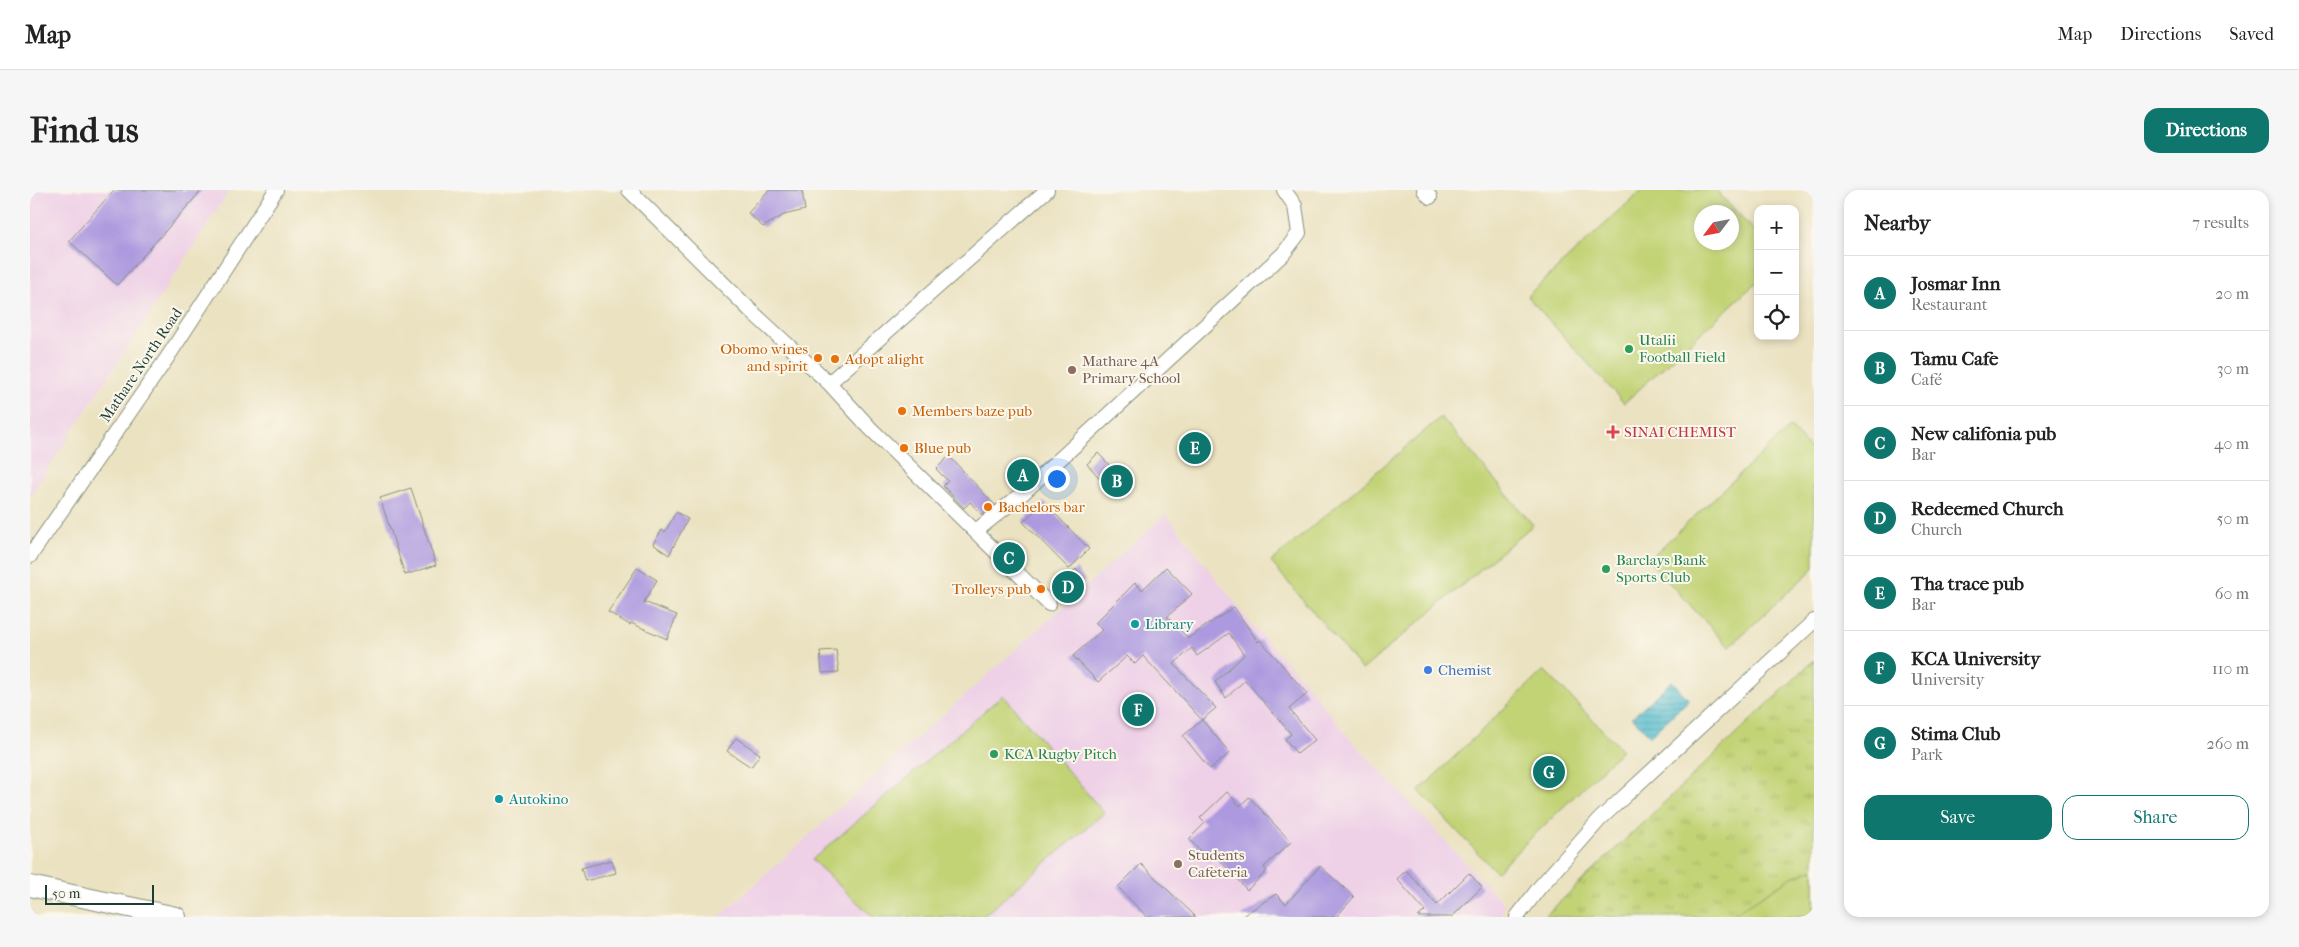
<!DOCTYPE html>
<html lang="en">
<head>
<meta charset="utf-8">
<style>
	:root { --surface:#fff; --page:#f6f6f6; --text:#222; --muted:#767676; --line:#e0e0e0; --accent:#0f766e }
	body { margin:0; font-family:"IM FELL French Canon",serif; background:var(--page); color:var(--text) }
	.controls { position:absolute; right:15px; top:15px; display:grid; overflow:hidden; border-radius:10px; box-shadow:0 2px 8px #0003 }
	.controls button { width:45px; height:45px; display:grid; place-items:center; padding:0; border:0; border-bottom:1px solid var(--line); background:var(--surface); color:var(--text); font:25px sans-serif }
	.compass { position:absolute; left:1664px; top:15px; width:45px; height:45px; border-radius:50%; background:var(--surface); box-shadow:0 2px 8px #0003; rotate:238deg }
	.scale { position:absolute; left:15px; bottom:12px; width:109px; box-sizing:border-box; padding-left:5px; border:2px solid #1f3d34; border-top:0; font-size:14px; line-height:18px; white-space:nowrap; color:#1f3d34; -webkit-text-stroke:4px #fbf7ec; paint-order:stroke }
	.you { position:absolute; left:1026px; top:288px; width:18px; height:18px; margin:-12px; border:4px solid #fff; border-radius:50%; background:#1a73e8; box-shadow:0 0 0 8px #1a73e833 }
	.badge { display:grid; place-items:center; width:32px; height:32px; border-radius:50%; background:var(--accent); color:#fff; font-size:16px; font-weight:700 }
	.pin { position:absolute; translate:-50% -50%; border:2px solid #fff; box-shadow:0 1px 5px #0006 }
	.list { margin:0; padding:0; list-style:none }
	h2 { display:flex; justify-content:space-between; align-items:center; height:65px; margin:0; padding:0 20px; font-size:21px }
	h2 small { font-size:16px; font-weight:400; color:var(--muted) }
	.list li { display:grid; grid-template-columns:32px 1fr auto; gap:15px; align-items:center; box-sizing:border-box; height:75px; padding:0 20px; border-top:1px solid var(--line) }
	.list b { display:block; font-size:19px; white-space:nowrap }
	.list p { margin:0; font-size:16px; white-space:nowrap; color:var(--muted) }
	.list em { font-size:16px; font-style:normal; color:var(--muted) }
	.actions { display:flex; gap:10px; padding:15px 20px }
	.actions a { flex:1; padding:11px 0; border:1px solid var(--accent); border-radius:15px; text-align:center; font-size:18px; color:var(--accent) }
	.actions .main { background:var(--accent); color:#fff }
	.icon { flex:none; width:28px; height:28px; fill:none; stroke:currentColor; stroke-width:2; stroke-linecap:round; stroke-linejoin:round }
	.map { position:relative; flex:none; width:1784px; height:727px; overflow:hidden; border-radius:15px }
	header { display:flex; align-items:center; gap:30px; box-sizing:border-box; height:70px; padding:0 25px; background:var(--surface); border-bottom:1px solid var(--line) }
	header strong { font-size:24px }
	nav { display:flex; gap:28px; margin-inline-start:auto; font-size:18px }
	.intro { display:flex; align-items:center; justify-content:space-between; box-sizing:border-box; height:120px; padding:0 30px }
	h1 { margin:0; font-size:35px }
	.button { padding:12px 22px; border-radius:15px; background:var(--accent); color:#fff; font-size:18px; font-weight:700 }
	main { display:flex; gap:30px; padding:0 30px }
	aside { flex:1; background:var(--surface); border-radius:15px; box-shadow:0 2px 8px #0003 }
	.map>svg:first-child { display:block }
	.built { fill:#eed0e7 }
	.grass { fill:url(#grass-tufts); stroke:#708855 }
	.pitch { fill:#c2d376; stroke:#708855; fill-rule:evenodd }
	.water { fill:url(#water-rules); stroke:#387c81 }
	.building { fill:#ac99df }
	.lines { fill:none; stroke-linecap:round; stroke-linejoin:round }
	.street-casing { stroke:#85907a; stroke-width:16 }
	.secondary-casing { stroke:#85907a; stroke-width:22 }
	.street { stroke:#fff; stroke-width:14 }
	.secondary { stroke:#fff; stroke-width:20 }
	.leisure-dot { fill:#2e9e5b; stroke:#fbf7ec; stroke-width:2 }
	.food-dot { fill:#e8710a; stroke:#fbf7ec; stroke-width:2 }
	.education-dot { fill:#8d6e63; stroke:#fbf7ec; stroke-width:2 }
	.health-dot { fill:#e0444e; stroke:#fbf7ec; stroke-width:2 }
	.culture-dot { fill:#0f9aa8; stroke:#fbf7ec; stroke-width:2 }
	.shop-dot { fill:#3f7fe0; stroke:#fbf7ec; stroke-width:2 }
	.labels { text-anchor:middle; stroke-width:4; stroke-linejoin:round; paint-order:stroke }
	.leisure-label { font-size:15px; fill:#27864d; stroke:#fbf7ec; text-anchor:start }
	.food-label { font-size:15px; fill:#c56008; stroke:#fbf7ec; text-anchor:start }
	.education-label { font-size:15px; fill:#785e54; stroke:#fbf7ec; text-anchor:start }
	.street-label { font-size:15px; fill:#1f3d34; stroke:#fbf7ec }
	.health-label { font-size:15px; fill:#be3a42; stroke:#fbf7ec; text-anchor:start }
	.culture-label { font-size:15px; fill:#0d838f; stroke:#fbf7ec; text-anchor:start }
	.shop-label { font-size:15px; fill:#366cbe; stroke:#fbf7ec; text-anchor:start }
</style>
</head>
<body>
<header>
<strong>Map</strong>
<nav><a>Map</a><a>Directions</a><a>Saved</a></nav>
</header>
<div class="intro"><h1>Find us</h1><a class="button">Directions</a></div>
<main>
<div class="map">
<svg width="1784" height="727" viewBox="0 0 1784 727">
	<defs>
		<pattern id="grass-tufts" width="24" height="20" patternUnits="userSpaceOnUse" patternTransform="scale(1.25)"><rect width="24" height="20" fill="#c2d376"/><path d="M3 7l-1-3M5 7V3M7 7l1-3M15 17l-1-3M17 17v-4M19 17l1-3" fill="none" stroke="#a6b667"/></pattern>
		<pattern id="water-rules" width="6" height="5" patternUnits="userSpaceOnUse" patternTransform="scale(1.25)"><rect width="6" height="5" fill="#51bbce"/><path d="M0 2.5h6" fill="none" stroke="#4399a8"/></pattern>
	</defs>
	<rect width="100%" height="100%" fill="#fbf7ec"/>
	<filter id="ink" filterUnits="userSpaceOnUse"><feTurbulence type="fractalNoise" baseFrequency=".02" numOctaves="2"/><feDisplacementMap in="SourceGraphic" scale="10" xChannelSelector="R" yChannelSelector="G"/><feConvolveMatrix kernelMatrix="1 2 1 2 8 2 1 2 1" color-interpolation-filters="sRGB"/></filter>
	<filter id="wash" filterUnits="userSpaceOnUse"><feTurbulence type="fractalNoise" baseFrequency=".0096" numOctaves="4" result="noise"/><feDisplacementMap in="SourceGraphic" scale="20" xChannelSelector="R" yChannelSelector="G"/><feGaussianBlur stdDeviation="1.12" result="paint"/><feColorMatrix in="noise" values="0 0 0 0 0 0 0 0 0 0 0 0 0 0 0 0 0 1.4 0 .05"/><feComposite in="paint" operator="in"/></filter>
	<g filter="url(#wash)">
		<rect width="100%" height="100%" fill="#ebe2c1"/>
		<!-- built -->
		<path class="built" d="M0 0H200L0 306Z
			M1136 324 1223 436 1274 491 1321 550 1474 714 1472 727H689Z"/>
		<!-- grass -->
		<path class="grass" d="M1784 470V727H1514Z"/>
		<!-- pitch -->
		<path class="pitch" d="M1612 0H1686L1728 45V91L1594 213 1497 106ZM1702 22V52H1672V22Z
			M1411 227 1503 335 1332 480 1241 372Z
			M1760 237 1784 263V378L1699 457 1618 370Z
			M1514 480 1592 560 1466 682 1389 601Z
			M973 505 1074 623 952 727H843L782 670Z
			M1784 679V727H1699L1762 687Z"/>
		<!-- water -->
		<path class="water" d="M1642 491 1659 510 1620 546 1602 527Z"/>
		<g id="blocks">
			<!-- building -->
			<path class="building" d="M84 0H172L87 95 39 51Z
				M739 0H772L775 20 754 25 733 37 718 23Z
				M1068 263 1096 293 1084 304 1057 274Z
				M919 266 965 315 952 325 940 312 934 318 913 296 918 291 906 279Z
				M381 298 406 375 375 385 350 308Z
				M1014 312 1059 359 1039 379 993 332Z
				M646 322 658 329 639 365 623 354 632 340 635 342Z
				M1136 377 1162 404 1137 427 1158 448 1204 417 1228 452 1230 450 1247 469 1277 504 1259 519 1285 550 1267 564 1255 549 1261 544 1215 490 1196 508 1185 492 1214 465 1199 443 1167 466 1162 458 1144 474 1186 518 1172 530 1113 466 1105 474 1097 466 1068 492 1043 466 1072 440 1065 433 1105 393 1112 400Z
				M607 378 627 390 614 412 647 425 637 449 601 433 600 435 578 422Z
				M1046 379 1055 390 1035 409 1025 398Z
				M806 460 809 482 792 483 790 461Z
				M1172 530 1200 563 1180 579 1153 546Z
				M706 548 730 564 721 577 697 561Z
				M1197 602 1210 616 1219 607 1261 652 1234 677 1237 681 1217 700 1185 665 1179 671 1159 649 1175 633 1170 628Z
				M582 670 586 683 555 691 551 678Z
				M1111 674 1166 727H1117L1088 697Z
				M1290 676 1324 707 1306 727H1211L1246 704 1256 714Z
				M1376 680 1407 715 1439 683 1452 697 1422 727H1388L1395 721 1367 689Z"/>
		</g>
	</g>
	<g filter="url(#ink)">
		<use href="#blocks" fill-opacity="0" stroke="#85907a" stroke-width="1"/>
		<g class="lines">
			<!-- street casing -->
			<g class="street-casing">
				<path id="street" d="M599 0 720 120 799 193 840 238 1019 414
					M1394 0 1400 7
					M799 193 1017 0
					M946 341 993 303 1253 64 1269 43 1265 16 1254 0
					M0 366 137 168 246 0
					M1487 727 1509 698 1570 629 1784 431"/>
			</g>
			<!-- secondary casing -->
			<g class="secondary-casing">
				<path id="secondary" d="M0 696 146 727"/>
			</g>
			<!-- street -->
			<use href="#street" class="street"/>
			<!-- secondary -->
			<use href="#secondary" class="secondary"/>
		</g>
	</g>
	<!-- markers -->
	<g class="leisure-dot">
		<circle cx="1599" cy="159" r="5"/>
		<circle cx="1576" cy="379" r="5"/>
		<circle cx="964" cy="564" r="5"/>
	</g>
	<g class="food-dot">
		<circle cx="788" cy="168" r="5"/>
		<circle cx="805" cy="169" r="5"/>
		<circle cx="872" cy="221" r="5"/>
		<circle cx="874" cy="258" r="5"/>
		<circle cx="958" cy="317" r="5"/>
		<circle cx="1011" cy="399" r="5"/>
	</g>
	<g class="education-dot">
		<circle cx="1042" cy="180" r="5"/>
		<circle cx="1148" cy="674" r="5"/>
	</g>
	<path class="health-dot" d="M1580.5 234.5h5v5h5v5h-5v5h-5v-5h-5v-5h5z"/>
	<g class="culture-dot">
		<circle cx="1105" cy="434" r="5"/>
		<circle cx="469" cy="609" r="5"/>
	</g>
	<circle class="shop-dot" cx="1398" cy="480" r="5"/>
	<g class="labels">
		<!-- leisure labels -->
		<g class="leisure-label">
			<text x="1609" y="155">Utalii<tspan x="1609" dy="17">Football Field</tspan></text>
			<text x="1586" y="375">Barclays Bank<tspan x="1586" dy="17">Sports Club</tspan></text>
			<text x="974" y="569">KCA Rugby Pitch</text>
		</g>
		<!-- food labels -->
		<g class="food-label">
			<text x="778" y="164" text-anchor="end">Obomo wines<tspan x="778" dy="17">and spirit</tspan></text>
			<text x="815" y="174">Adopt alight</text>
			<text x="882" y="226">Members baze pub</text>
			<text x="884" y="263">Blue pub</text>
			<text x="968" y="322">Bachelors bar</text>
			<text x="1001" y="404" text-anchor="end">Trolleys pub</text>
		</g>
		<!-- education labels -->
		<g class="education-label">
			<text x="1052" y="176">Mathare 4A<tspan x="1052" dy="17">Primary School</tspan></text>
			<text x="1158" y="670">Students<tspan x="1158" dy="17">Cafeteria</tspan></text>
		</g>
		<!-- street labels -->
		<g class="street-label">
			<text transform="translate(111 175) rotate(-56)" y="5">Mathare North Road</text>
		</g>
		<!-- health labels -->
		<g class="health-label">
			<text x="1594" y="247">SINAI CHEMIST</text>
		</g>
		<!-- culture labels -->
		<g class="culture-label">
			<text x="1115" y="439">Library</text>
			<text x="479" y="614">Autokino</text>
		</g>
		<!-- shop labels -->
		<g class="shop-label">
			<text x="1408" y="485">Chemist</text>
		</g>
	</g>
</svg>
<div class="controls">
<button>+</button>
<button>−</button>
<button><svg class="icon" aria-label="locate" viewBox="0 0 24 24"><circle cx="12" cy="12" r="6"/><path d="M12 2v4M12 18v4M2 12h4M18 12h4"/></svg></button>
</div>
<svg class="compass" viewBox="-18 -18 36 36"><path d="M0-13l5 13h-10z" fill="#e53935"/><path d="M0 13l5-13h-10z" fill="#767676"/></svg>
<div class="scale">50 m</div>
<div class="you"></div>
<div class="pin badge" style="left:993px;top:285px">A</div>
<div class="pin badge" style="left:1087px;top:291px">B</div>
<div class="pin badge" style="left:979px;top:368px">C</div>
<div class="pin badge" style="left:1038px;top:397px">D</div>
<div class="pin badge" style="left:1165px;top:258px">E</div>
<div class="pin badge" style="left:1108px;top:520px">F</div>
<div class="pin badge" style="left:1519px;top:582px">G</div>
</div>
<aside>
<h2>Nearby<small>7 results</small></h2>
<ul class="list">
<li><span class="badge">A</span><div><b>Josmar Inn</b><p>Restaurant</p></div><em>20 m</em></li>
<li><span class="badge">B</span><div><b>Tamu Cafe</b><p>Café</p></div><em>30 m</em></li>
<li><span class="badge">C</span><div><b>New califonia pub</b><p>Bar</p></div><em>40 m</em></li>
<li><span class="badge">D</span><div><b>Redeemed Church</b><p>Church</p></div><em>50 m</em></li>
<li><span class="badge">E</span><div><b>Tha trace pub</b><p>Bar</p></div><em>60 m</em></li>
<li><span class="badge">F</span><div><b>KCA University</b><p>University</p></div><em>110 m</em></li>
<li><span class="badge">G</span><div><b>Stima Club</b><p>Park</p></div><em>260 m</em></li>
</ul>
<div class="actions"><a class="main">Save</a><a>Share</a></div>
</aside>
</main>
</body>
</html>
